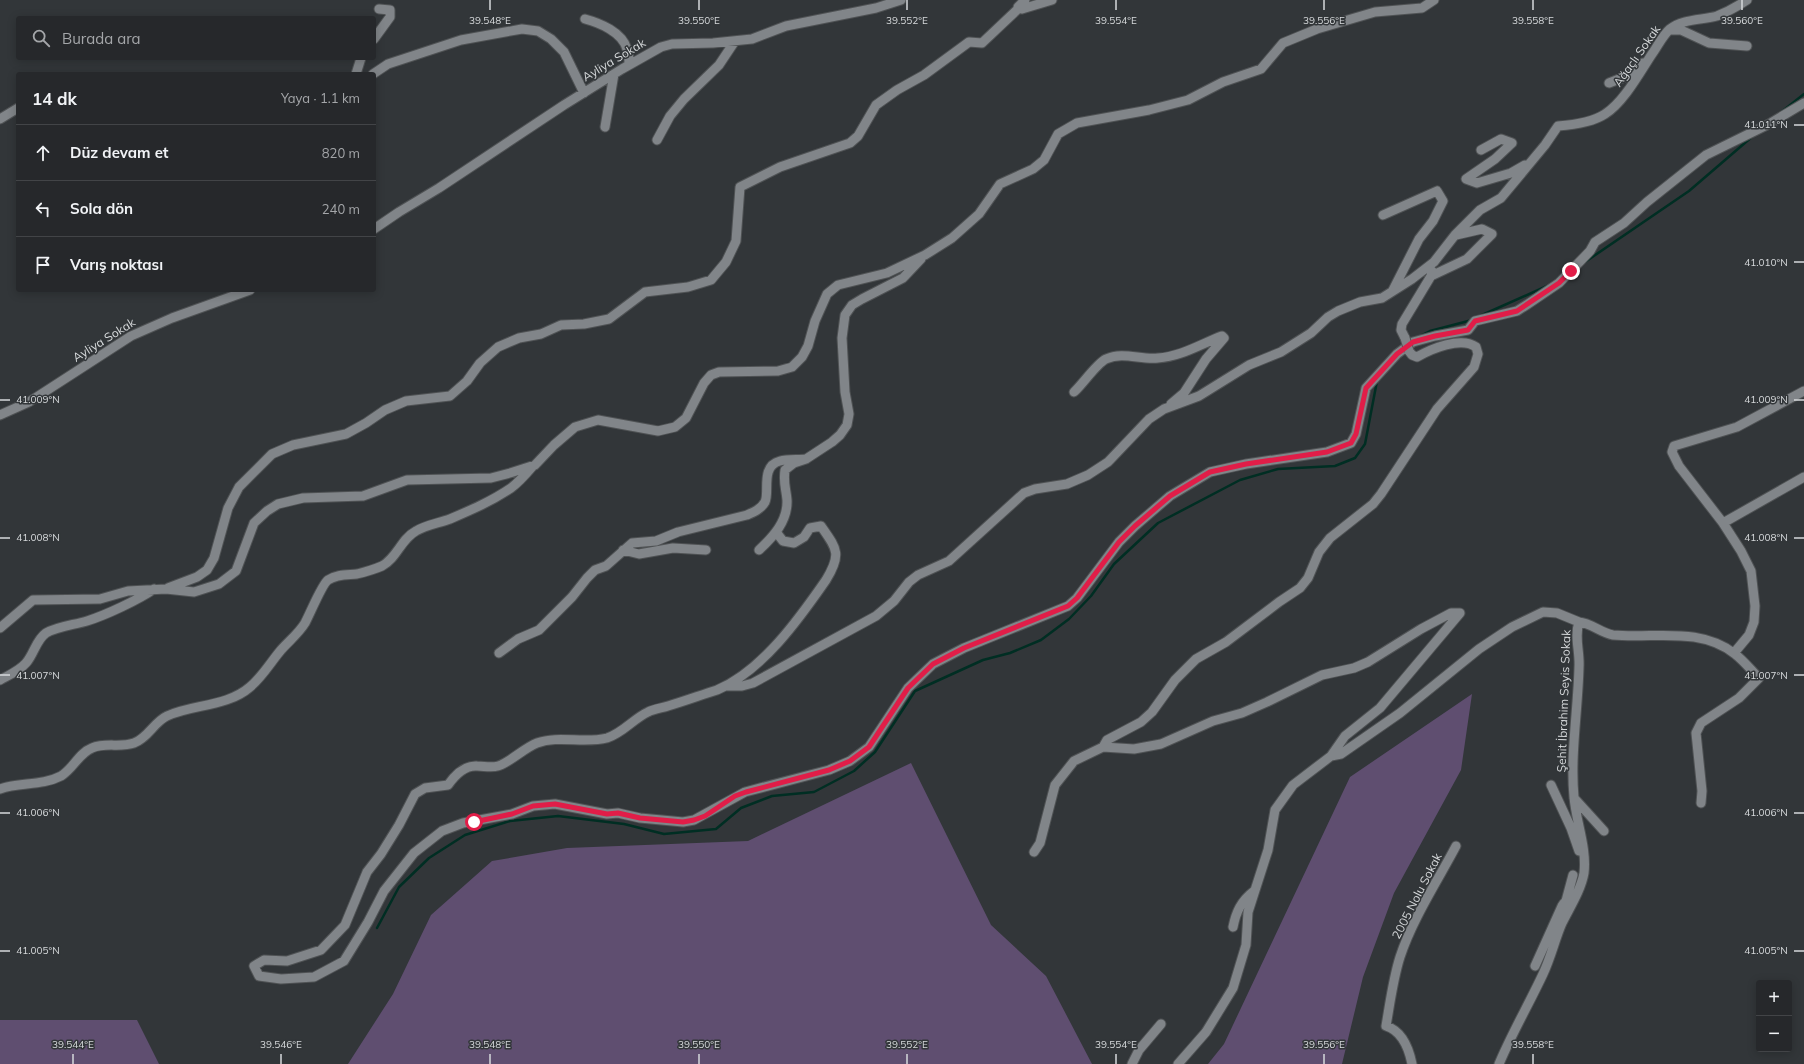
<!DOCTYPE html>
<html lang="tr">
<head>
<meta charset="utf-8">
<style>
	:root { --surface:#26282b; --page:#2e3033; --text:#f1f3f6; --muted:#a4a6a9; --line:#424447 }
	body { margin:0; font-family:Mulish,sans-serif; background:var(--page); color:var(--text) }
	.controls { position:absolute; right:12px; bottom:12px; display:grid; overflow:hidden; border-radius:4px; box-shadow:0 2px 10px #0003 }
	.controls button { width:36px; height:36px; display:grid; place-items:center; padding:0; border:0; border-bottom:1px solid var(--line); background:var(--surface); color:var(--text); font:20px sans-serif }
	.stop { position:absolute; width:12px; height:12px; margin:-9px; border:3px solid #e11d48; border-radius:50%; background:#fff }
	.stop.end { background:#e11d48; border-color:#fff; box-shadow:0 1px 4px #0008 }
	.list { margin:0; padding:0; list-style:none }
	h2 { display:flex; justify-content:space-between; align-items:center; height:52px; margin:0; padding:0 16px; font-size:17px }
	h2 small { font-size:13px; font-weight:400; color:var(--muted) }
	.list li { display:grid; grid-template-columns:26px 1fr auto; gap:12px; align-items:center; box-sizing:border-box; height:56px; padding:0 16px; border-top:1px solid var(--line) }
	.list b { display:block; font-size:15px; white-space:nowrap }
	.list em { font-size:13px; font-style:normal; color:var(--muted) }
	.icon { flex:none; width:22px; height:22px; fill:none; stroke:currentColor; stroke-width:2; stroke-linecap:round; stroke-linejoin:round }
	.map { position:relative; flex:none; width:1804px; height:1064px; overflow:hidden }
	.search { position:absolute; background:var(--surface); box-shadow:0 2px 10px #0003; left:16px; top:16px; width:360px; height:44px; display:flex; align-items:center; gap:10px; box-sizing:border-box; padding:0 14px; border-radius:4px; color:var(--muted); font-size:15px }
	.panel { position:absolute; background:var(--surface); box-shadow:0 2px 10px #0003; left:16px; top:72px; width:360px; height:220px; border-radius:4px }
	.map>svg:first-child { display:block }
	.green { fill:#5f4e70 }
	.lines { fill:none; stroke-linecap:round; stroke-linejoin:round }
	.stream { stroke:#002e23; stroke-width:2.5 }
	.street-casing { stroke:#4f5254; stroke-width:11 }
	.street { stroke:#818589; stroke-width:9 }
	.street-bridge-casing { stroke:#4f5254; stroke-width:11; stroke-linecap:butt }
	.street-bridge { stroke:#818589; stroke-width:9 }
	.route { stroke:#e11d48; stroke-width:5 }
	.ticks { fill:none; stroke:#d6d9db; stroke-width:1.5 }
	.labels { text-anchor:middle; stroke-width:3; stroke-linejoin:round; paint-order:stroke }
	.street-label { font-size:12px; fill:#d6d9db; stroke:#323639 }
	.ticks-label { font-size:10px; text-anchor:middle; fill:#d6d9db; stroke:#323639; stroke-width:3; stroke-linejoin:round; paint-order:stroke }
</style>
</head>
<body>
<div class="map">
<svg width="1804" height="1064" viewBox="0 0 1804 1064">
	<rect width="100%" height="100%" fill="#323639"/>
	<!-- green -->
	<path class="green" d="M1472 694 1461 770 1394 893 1363 977 1342 1064H1208L1224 1044 1350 777Z
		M911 763 991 925 1046 976 1092 1064H348L393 994 431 915 492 861 567 848 748 841Z
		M0 1020H137L159 1064H0Z"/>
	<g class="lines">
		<!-- stream -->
		<path class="stream" d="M1780 113 1804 94
			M1585 262 1689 191 1753 136
			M1482 315 1547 286
			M1422 335 1430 331 1472 320
			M377 928 399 887 429 858 465 835 510 821 558 816 624 824 664 834 716 829 741 808 772 796 814 792 854 771 875 752 915 691 983 660 1010 653 1041 640 1069 619 1091 596 1114 564 1158 523 1240 480 1278 469 1335 466 1355 458 1365 444 1377 381"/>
		<!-- street casing -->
		<g class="street-casing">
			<path id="street" d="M1025 0 1018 7 1019 8 1022 9 1052 0
				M585 19C600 23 622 32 627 49 629 53 629 59 629 64
				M1669 30H1681L1709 43 1747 46
				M374 39 390 17V10L379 9
				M356 74 361 58
				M373 74 388 64 461 40 522 29 538 31 551 39 564 52 584 93
				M1609 83 1627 76 1643 63
				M0 119 18 108
				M605 127 614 74
				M657 140 670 116 684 99 719 65 735 41
				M1481 150 1501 139 1512 143 1495 159 1466 179 1477 183 1511 173 1525 165
				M1383 215 1437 191 1443 201 1433 221 1419 239 1393 290
				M374 229 399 212 439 188 564 105 622 69 661 47 672 44 713 43 752 39 786 26 876 8 901 0
				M1431 276 1467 259 1492 234 1482 229 1456 235
				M1405 338 1401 330 1402 324 1431 276 1432 271
				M1074 392C1083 384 1096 364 1106 359 1123 351 1140 360 1158 358 1180 357 1201 344 1222 336L1224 338 1206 359 1184 393 1171 404
				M0 415 29 402 131 336 172 318 250 290
				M1723 523 1804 477
				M776 532 783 541 794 543 804 537 810 528 821 526C837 549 842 554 826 580 799 619 762 671 717 690 701 695 685 701 668 706 662 708 654 709 648 712 633 719 623 733 607 738 584 744 559 735 537 743 524 748 509 763 498 766 491 768 484 766 477 766 464 765 455 775 448 785L425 788 415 794 399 825 381 854 367 872 345 925 321 950 287 961 264 960 254 966 259 976 281 979 314 977 344 961 368 922 384 891 414 853 442 831 463 823 512 814 533 806 555 804 607 814 618 813 640 818 683 822 694 820 745 792 829 770 850 761 869 747 908 688 933 664 964 648 1068 606 1077 598 1119 542 1135 526 1170 496 1210 472 1246 464 1327 452 1351 443 1356 434 1366 388 1397 354 1413 342 1435 336 1468 330 1475 321 1517 311 1528 304 1559 283 1590 251 1595 242 1624 223 1647 202 1706 155 1769 124 1804 103
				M623 550 639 554 673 548 706 550
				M759 550C773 537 788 521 787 500 786 488 783 483 785 470L794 463 806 459 832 442 840 435 847 425 849 414 845 392 842 338 845 315 852 305 862 299 903 278 921 259
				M168 588 197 577 207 570 214 558 228 508 239 487 272 454 293 445 346 434 366 423 385 410 406 401 450 396 467 381 480 363 498 347 519 338 541 334 561 325 584 324 609 319 645 292 688 287 711 280 726 262 736 241 740 187 780 167 850 143 858 136 876 105 897 90 924 75 969 42 982 43 1019 8
				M0 628 33 600 100 599 128 591 166 589 194 592 219 584 236 571 254 523 267 511 278 504 303 498 363 496 407 480 491 478 510 473 535 465 554 445 575 427 598 420 658 431 675 427 686 418 704 383 711 375 719 372 778 371 792 367 802 357 808 346 815 321 827 294 838 285 887 273 925 255 952 238 979 214 1000 184 1033 169 1044 160 1058 134 1077 123 1149 110 1188 100 1223 82 1261 69 1283 43 1317 29 1375 12 1422 8 1434 0
				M499 653 518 639 539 630 572 597 587 578 595 570 606 566 632 543 656 541 678 532 747 515C754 512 761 509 765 502 770 492 760 466 780 461 788 459 798 460 806 459
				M1734 653 1749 635 1754 622 1755 606 1751 571 1741 551 1723 523 1679 466 1672 452 1674 446 1737 427 1804 391
				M0 680C9 675 19 671 26 663 34 654 36 640 46 633 59 626 74 625 87 621 106 615 138 600 154 589
				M728 686H742L753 683 876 616 894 601 909 582 918 575 949 561 1024 493 1035 489 1067 484 1088 475 1108 462 1149 419 1164 409 1199 396 1249 365 1281 352 1311 333 1328 317 1338 311 1360 302 1382 298 1412 279 1434 262 1455 235 1480 210 1501 198 1545 145 1558 126C1572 125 1593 122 1605 114 1624 102 1640 72 1652 54 1658 46 1662 36 1670 29 1682 19 1702 20 1717 16 1727 12 1738 6 1747 0
				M1103 747 1134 749 1161 744 1213 721 1242 713 1267 702 1322 675 1354 668 1368 662 1421 629 1451 613H1460L1380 708 1345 736 1331 756 1293 785 1275 810 1268 850 1248 912 1246 945 1233 988 1206 1032 1178 1064
				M1331 756 1341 754 1400 713 1479 649 1512 627 1543 612 1557 613 1579 622
				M1551 785 1571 828 1579 851
				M0 789C19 782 42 786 61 776 73 769 79 753 92 748 106 742 120 748 134 743 148 738 154 722 167 716 193 704 227 707 250 687 263 676 270 663 281 650 289 641 299 633 305 623 310 614 322 584 328 580 337 574 347 575 357 574 365 572 375 569 382 566 397 558 401 539 416 531 426 525 439 523 450 519 471 510 492 501 511 488 519 482 526 474 532 467
				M1574 798 1604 831
				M1034 852 1040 843 1055 785 1074 761 1103 747 1107 740 1141 722 1152 712 1175 680 1196 659 1226 642 1279 602 1300 588 1308 578 1319 552 1330 538 1373 504 1381 494 1437 409 1474 367 1478 354 1476 347C1461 336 1431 349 1417 357L1412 355 1409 351
				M1571 904 1566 901 1573 875
				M1233 927C1236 912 1241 901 1254 891
				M1535 966 1562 906 1564 903 1571 904
				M1132 1064 1139 1050 1161 1024
				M1412 1064C1409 1049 1402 1031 1386 1026 1390 1003 1393 979 1400 957 1413 918 1437 882 1456 846
				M1499 1064C1512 1033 1529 1004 1543 974 1551 957 1555 939 1562 923 1570 907 1581 890 1584 873 1587 848 1576 822 1574 797 1570 756 1578 709 1579 667 1580 651 1574 637 1579 622 1591 623 1601 633 1613 635 1653 639 1700 626 1735 654 1744 661 1751 670 1759 678L1739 698 1701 723 1696 733 1702 791 1701 803"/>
		</g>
		<!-- street -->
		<use href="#street" class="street"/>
		<!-- street-bridge casing -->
		<g class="street-bridge-casing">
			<path id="street-bridge" d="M1405 338 1409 351"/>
		</g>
		<!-- street-bridge -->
		<use href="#street-bridge" class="street-bridge"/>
	</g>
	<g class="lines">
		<!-- route -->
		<path class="route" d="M474 822 512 814 533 806 555 804 607 814 618 813 640 818 683 822 694 820 705 816 735 796 746 792 829 770 850 761 869 747 908 688 933 664 964 648 1068 606 1077 598 1119 542 1135 526 1170 496 1210 472 1246 464 1327 452 1351 443 1356 434 1366 388 1397 354 1413 342 1435 336 1468 330 1475 321 1517 311 1559 283 1571 271"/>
	</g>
	<!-- ticks -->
	<path class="ticks" d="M490 0V10M699 0V10M907 0V10M1116 0V10M1324 0V10M1533 0V10M1742 0V10M1794 125H1804M1794 262H1804M0 400H10M1794 400H1804M0 538H10M1794 538H1804M0 675H10M1794 675H1804M0 813H10M1794 813H1804M0 951H10M1794 951H1804M73 1054V1064M281 1054V1064M490 1054V1064M699 1054V1064M907 1054V1064M1116 1054V1064M1324 1054V1064M1533 1054V1064"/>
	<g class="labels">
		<!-- street labels -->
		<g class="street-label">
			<text transform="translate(1637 56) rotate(-55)" y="4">Ağaçlı Sokak</text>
			<text transform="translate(614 60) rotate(-31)" y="4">Ayliya Sokak</text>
			<text transform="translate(104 340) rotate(-32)" y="4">Ayliya Sokak</text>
			<text transform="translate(1564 701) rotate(-88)" y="4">Şehit İbrahim Seyis Sokak</text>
			<text transform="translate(1417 896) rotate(-63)" y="4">2005 Nolu Sokak</text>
		</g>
	</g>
	<g class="ticks-label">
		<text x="490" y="24">39.548°E</text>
		<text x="699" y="24">39.550°E</text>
		<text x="907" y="24">39.552°E</text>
		<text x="1116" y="24">39.554°E</text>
		<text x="1324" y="24">39.556°E</text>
		<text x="1533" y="24">39.558°E</text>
		<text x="1742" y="24">39.560°E</text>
		<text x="1766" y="128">41.011°N</text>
		<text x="1766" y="266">41.010°N</text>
		<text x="38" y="403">41.009°N</text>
		<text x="1766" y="403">41.009°N</text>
		<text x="38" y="541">41.008°N</text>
		<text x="1766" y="541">41.008°N</text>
		<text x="38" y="679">41.007°N</text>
		<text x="1766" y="679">41.007°N</text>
		<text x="38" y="816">41.006°N</text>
		<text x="1766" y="816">41.006°N</text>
		<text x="38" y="954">41.005°N</text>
		<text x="1766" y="954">41.005°N</text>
		<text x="73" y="1048">39.544°E</text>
		<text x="281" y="1048">39.546°E</text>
		<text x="490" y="1048">39.548°E</text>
		<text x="699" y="1048">39.550°E</text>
		<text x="907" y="1048">39.552°E</text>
		<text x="1116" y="1048">39.554°E</text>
		<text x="1324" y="1048">39.556°E</text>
		<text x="1533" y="1048">39.558°E</text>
	</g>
</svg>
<div class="controls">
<button>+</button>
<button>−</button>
</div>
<div class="stop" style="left:474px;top:822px"></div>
<div class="stop end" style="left:1571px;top:271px"></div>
<div class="search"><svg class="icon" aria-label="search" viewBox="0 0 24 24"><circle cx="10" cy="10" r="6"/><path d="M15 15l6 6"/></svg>Burada ara</div>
<section class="panel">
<h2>14 dk<small>Yaya · 1.1 km</small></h2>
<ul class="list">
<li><svg class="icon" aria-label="ahead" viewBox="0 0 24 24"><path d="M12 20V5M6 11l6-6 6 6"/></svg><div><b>Düz devam et</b></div><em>820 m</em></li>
<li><svg class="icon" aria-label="left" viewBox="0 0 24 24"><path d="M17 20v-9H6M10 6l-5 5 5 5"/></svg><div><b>Sola dön</b></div><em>240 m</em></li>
<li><svg class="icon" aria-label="arrive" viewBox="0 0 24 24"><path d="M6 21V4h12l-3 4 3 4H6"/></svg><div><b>Varış noktası</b></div></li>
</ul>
</section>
</div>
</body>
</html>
